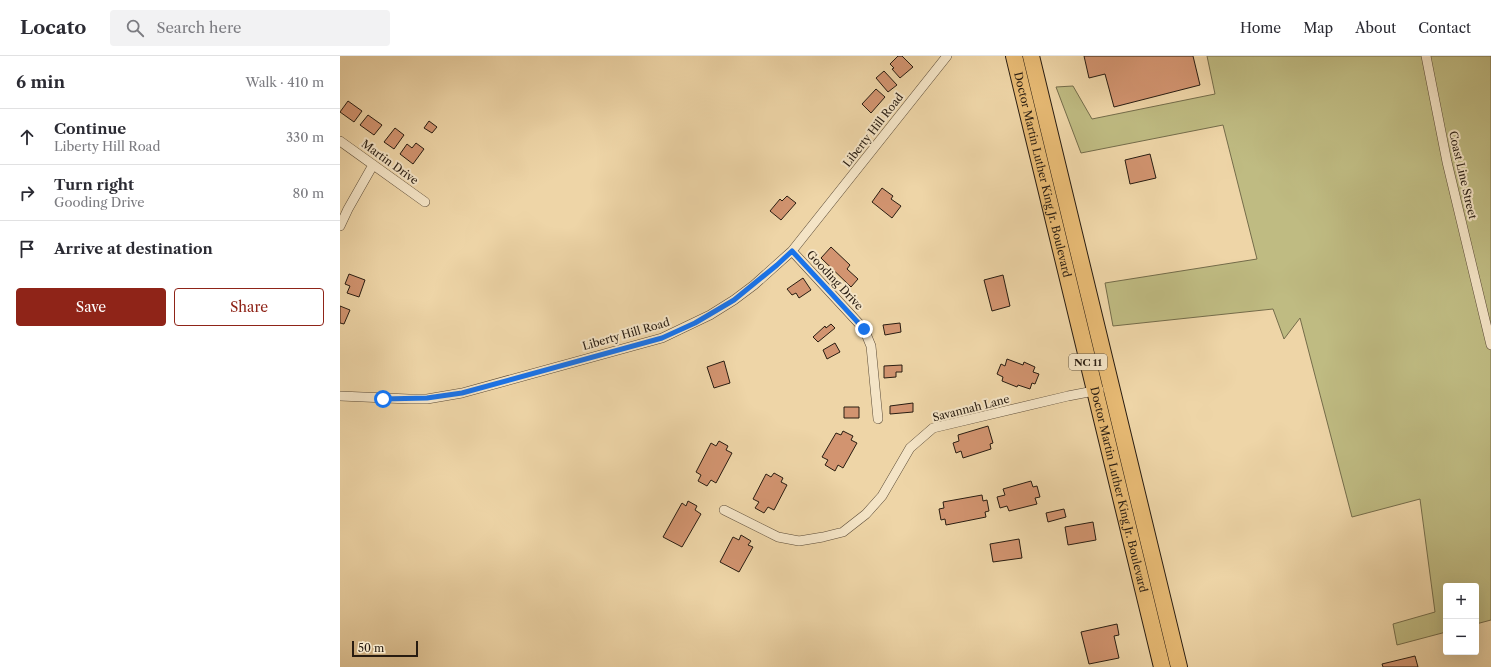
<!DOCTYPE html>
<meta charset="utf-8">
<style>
body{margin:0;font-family:"Libre Caslon Text",serif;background:#f2f2f3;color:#2b2b33}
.controls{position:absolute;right:12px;bottom:12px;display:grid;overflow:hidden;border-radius:4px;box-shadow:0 4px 16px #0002}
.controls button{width:36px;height:36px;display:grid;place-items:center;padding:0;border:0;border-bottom:1px solid #e1e1e2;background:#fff;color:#2b2b33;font:20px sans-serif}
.scale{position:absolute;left:12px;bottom:10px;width:66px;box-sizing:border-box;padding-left:4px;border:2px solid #281c11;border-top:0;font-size:11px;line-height:14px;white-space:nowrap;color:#281c11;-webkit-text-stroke:3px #f4e4c6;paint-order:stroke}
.stop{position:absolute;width:12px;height:12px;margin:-9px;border:3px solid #1a73e8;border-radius:50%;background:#fff}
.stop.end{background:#1a73e8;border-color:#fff;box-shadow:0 1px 4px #0008}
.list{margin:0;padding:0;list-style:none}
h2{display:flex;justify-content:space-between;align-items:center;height:52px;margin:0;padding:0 16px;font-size:17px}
h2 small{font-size:13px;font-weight:400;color:#7c7c81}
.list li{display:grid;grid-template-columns:26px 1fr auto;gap:12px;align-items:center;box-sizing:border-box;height:56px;padding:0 16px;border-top:1px solid #e1e1e2}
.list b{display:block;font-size:15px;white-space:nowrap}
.list p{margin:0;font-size:13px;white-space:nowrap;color:#7c7c81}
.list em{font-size:13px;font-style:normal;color:#7c7c81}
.actions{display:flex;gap:8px;padding:12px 16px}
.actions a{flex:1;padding:9px 0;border:1px solid #8f2418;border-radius:4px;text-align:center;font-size:14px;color:#8f2418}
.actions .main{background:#8f2418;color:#fff}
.icon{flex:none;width:22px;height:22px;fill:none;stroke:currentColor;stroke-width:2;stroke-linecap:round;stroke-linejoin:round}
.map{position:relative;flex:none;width:1151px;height:611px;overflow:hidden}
header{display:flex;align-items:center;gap:24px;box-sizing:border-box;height:56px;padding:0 20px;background:#fff;border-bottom:1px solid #e1e1e2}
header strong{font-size:19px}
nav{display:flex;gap:22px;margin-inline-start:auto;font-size:14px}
.search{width:280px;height:36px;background:#f2f2f3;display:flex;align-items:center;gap:10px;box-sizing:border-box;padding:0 14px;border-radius:4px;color:#7c7c81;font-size:15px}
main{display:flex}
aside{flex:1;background:#fff}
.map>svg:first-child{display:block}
.green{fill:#bfbb82;stroke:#746c4a}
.building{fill:#d29470;stroke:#281c11}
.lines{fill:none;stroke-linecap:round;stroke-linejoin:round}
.street-casing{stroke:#5a4a36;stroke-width:10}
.highway-casing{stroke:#281c11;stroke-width:18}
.street{stroke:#f4e4c6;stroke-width:9}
.highway{stroke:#e7ba74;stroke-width:16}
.route{stroke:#1a73e8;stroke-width:5}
.labels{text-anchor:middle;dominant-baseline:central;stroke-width:4;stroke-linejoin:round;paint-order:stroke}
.shield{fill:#f4e4c6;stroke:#655847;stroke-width:1}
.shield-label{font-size:10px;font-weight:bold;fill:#281c11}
.street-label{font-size:11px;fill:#281c11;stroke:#f4e4c6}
</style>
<header>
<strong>Locato</strong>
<div class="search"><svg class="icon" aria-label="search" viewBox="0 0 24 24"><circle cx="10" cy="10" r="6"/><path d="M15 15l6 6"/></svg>Search here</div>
<nav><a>Home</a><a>Map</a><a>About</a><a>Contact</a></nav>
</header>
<main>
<aside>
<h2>6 min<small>Walk · 410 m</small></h2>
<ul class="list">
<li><svg class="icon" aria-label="ahead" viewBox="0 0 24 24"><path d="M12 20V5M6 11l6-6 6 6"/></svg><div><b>Continue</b><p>Liberty Hill Road</p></div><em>330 m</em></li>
<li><svg class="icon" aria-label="right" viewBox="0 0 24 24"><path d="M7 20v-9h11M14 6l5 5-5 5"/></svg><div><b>Turn right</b><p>Gooding Drive</p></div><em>80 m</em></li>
<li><svg class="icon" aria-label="arrive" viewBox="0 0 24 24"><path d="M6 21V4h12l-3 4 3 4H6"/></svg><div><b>Arrive at destination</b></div></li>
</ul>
<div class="actions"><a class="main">Save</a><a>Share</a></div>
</aside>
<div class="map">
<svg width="1151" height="611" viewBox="0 0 1151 611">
<rect width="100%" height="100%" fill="#eed5a7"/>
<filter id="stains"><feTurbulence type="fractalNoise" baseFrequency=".005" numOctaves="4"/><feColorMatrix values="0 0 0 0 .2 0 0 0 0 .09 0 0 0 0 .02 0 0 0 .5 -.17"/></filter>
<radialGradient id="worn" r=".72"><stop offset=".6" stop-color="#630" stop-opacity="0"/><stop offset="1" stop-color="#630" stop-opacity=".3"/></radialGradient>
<path class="green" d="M867 0H1151V564L1136 568V530H1106V576L1057 589 1053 568 1095 556 1080 443 1012 461 960 262 944 283 933 253 773 270 765 227 917 203 883 69 741 97 716 31 733 30 752 63 875 38Z"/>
<path class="building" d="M558 0H562L573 11 560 22 552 13 554 12 550 8Z
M744 0H853L860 29 774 51 765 18 749 22Z
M544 15 557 29 548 36 536 22Z
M536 33 545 41 531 57 522 48Z
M8 45 22 55 14 66 0 56Z
M28 59 42 69 34 79 20 69Z
M89 65 97 71 92 77 84 72Z
M55 72 64 79 54 93 44 86Z
M76 87 84 93 73 108 60 98 67 88 72 92Z
M810 98 816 122 790 128 785 104Z
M542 132 553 140 551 143 561 150 552 162 532 146Z
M447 140 456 147 441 164 430 155 440 143 442 145Z
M491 191 510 209 507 213 518 223 511 231 481 202Z
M9 218 25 224 19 241 7 237 10 230 5 228Z
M663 219 670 250 652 255 644 224Z
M463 222 471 234 459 242 456 237 452 239 447 233Z
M0 250 10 254 4 268 0 267Z
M560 267 561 276 545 279 543 269Z
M491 268 495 272 478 286 473 281 485 270 486 272Z
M495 287 500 296 487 303 483 294Z
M667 303 683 309 684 306 695 311 693 316 699 318 695 328 692 327 690 333 678 329 677 331 662 325 663 321 657 318 661 308 665 310Z
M384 305 390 327 374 332 367 311Z
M562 309V316H556V321L544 322V310Z
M573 347V356L550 358V350Z
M504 351H519V362H504Z
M648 370 653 387 650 388 651 393 623 402 621 395 616 397 613 387 619 385 618 379Z
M503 375 513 380 511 384 517 387 503 412 498 409 495 415 485 409 488 404 482 401 496 377 501 379Z
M379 385 388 390 386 394 392 397 376 427 371 424 367 430 358 425 361 419 356 416 371 387 376 390Z
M434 417 443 422 441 426 447 429 434 454 428 451 424 457 415 452 419 446 413 443 426 418 431 421Z
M691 425 693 431 697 430 700 441 695 442 697 448 669 455 667 450 660 452 657 441 665 439 663 433Z
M642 439 643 445 647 444 649 455 645 456 646 461 606 469 605 463 601 464 599 453 604 452 603 446Z
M348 445 357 450 355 454 361 458 342 491 323 481 342 447 346 450Z
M724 453 726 461 708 466 706 457Z
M753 466 756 484 728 489 725 471Z
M401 479 411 485 408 489 413 491 399 516 380 506 393 481 399 484Z
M679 483 682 502 653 506 650 488Z
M777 568 779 579 774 580 779 602 749 608 741 576Z
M1075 600 1078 611H1043L1042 608Z"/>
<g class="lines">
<g class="street-casing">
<path id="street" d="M1086 0 1107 106 1151 289
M0 85 85 146
M0 170 8 153 33 109
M452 195 524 273 531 290 538 363
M0 340 69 343H87L122 337 322 282 370 259 394 244 414 229 452 195 607 0
M384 454 438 481 459 485 483 481 503 476 526 458 542 440 570 392 593 372 728 340 759 334"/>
</g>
<g class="highway-casing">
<g id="highway">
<path id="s1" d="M674 0 822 611"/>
<path d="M691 0 839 611"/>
</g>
</g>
<use href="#street" class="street"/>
<use href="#highway" class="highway"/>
</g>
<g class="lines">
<path class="route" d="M43 343 87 342 122 337 322 282 355 267 394 244 437 209 452 195 524 273"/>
</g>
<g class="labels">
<rect class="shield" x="729" y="298" width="38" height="16" rx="3"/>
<g class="shield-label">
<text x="748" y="306">NC 11</text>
</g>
<g class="street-label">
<text transform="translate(533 74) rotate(-52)">Liberty Hill Road</text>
<text transform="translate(50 106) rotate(36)">Martin Drive</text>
<text stroke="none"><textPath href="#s1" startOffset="122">Doctor Martin Luther King Jr. Boulevard</textPath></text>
<text transform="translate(1123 119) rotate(77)">Coast Line Street</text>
<text transform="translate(495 224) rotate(47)">Gooding Drive</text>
<text transform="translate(286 278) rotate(-16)">Liberty Hill Road</text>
<text transform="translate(631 352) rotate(-14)">Savannah Lane</text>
<text stroke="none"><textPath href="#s1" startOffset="446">Doctor Martin Luther King Jr. Boulevard</textPath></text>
</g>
</g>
<rect width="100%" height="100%" filter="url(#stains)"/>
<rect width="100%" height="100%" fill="url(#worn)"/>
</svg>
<div class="controls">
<button>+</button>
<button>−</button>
</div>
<div class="scale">50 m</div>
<div class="stop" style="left:43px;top:343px"></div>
<div class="stop end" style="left:524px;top:273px"></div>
</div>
</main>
